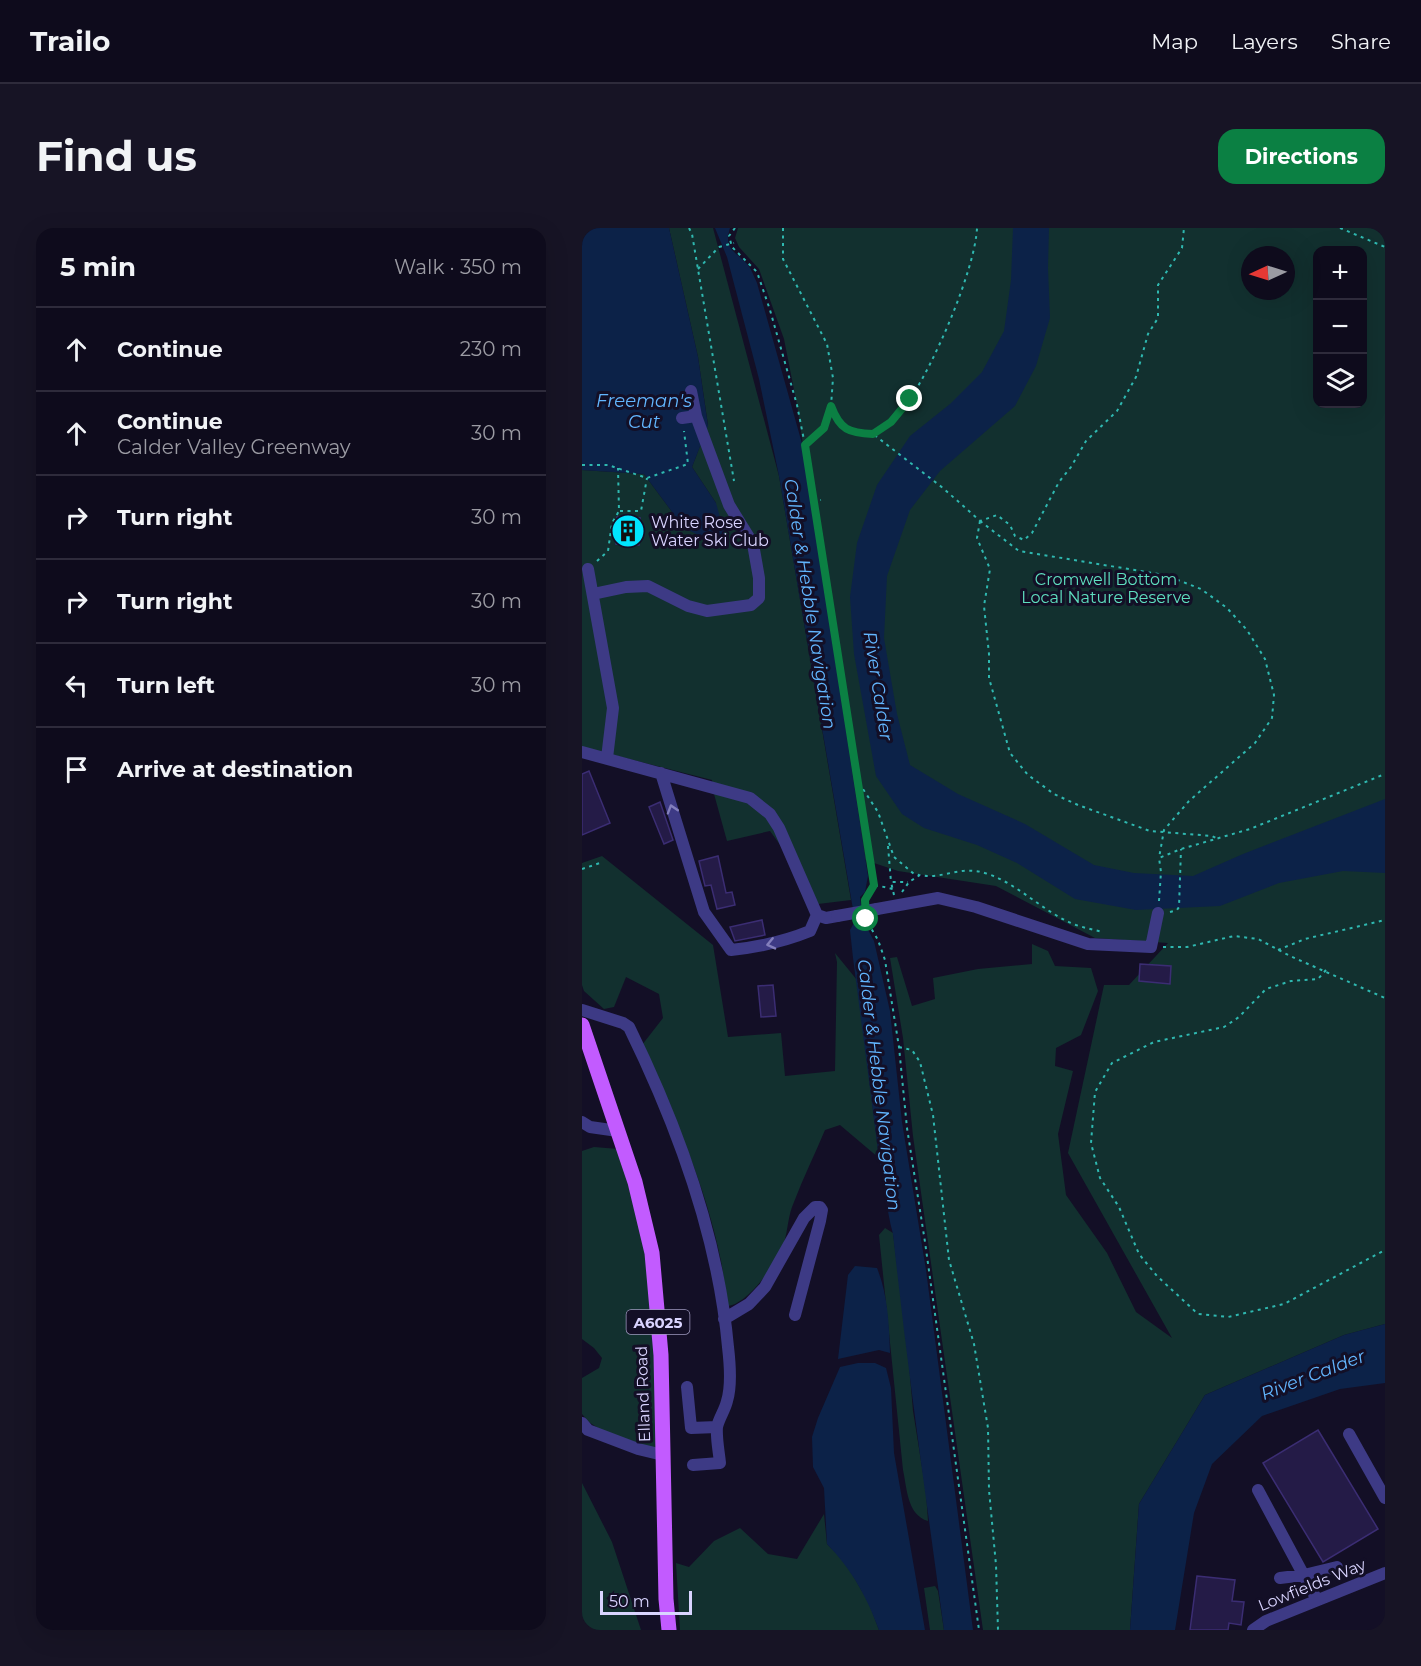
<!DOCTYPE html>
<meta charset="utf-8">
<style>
body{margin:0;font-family:Montserrat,sans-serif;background:#171425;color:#f1f3f6}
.controls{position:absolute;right:18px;top:18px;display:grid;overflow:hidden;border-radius:12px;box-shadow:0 6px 24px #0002}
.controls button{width:54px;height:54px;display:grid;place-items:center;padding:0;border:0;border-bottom:2px solid #2e2b3b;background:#0e0b1c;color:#f1f3f6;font:30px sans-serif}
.compass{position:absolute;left:659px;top:18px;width:54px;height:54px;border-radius:50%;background:#0e0b1c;box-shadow:0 6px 24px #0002;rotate:266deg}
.scale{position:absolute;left:18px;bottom:15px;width:92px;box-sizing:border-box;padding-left:6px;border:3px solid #d9d4ff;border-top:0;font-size:16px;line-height:21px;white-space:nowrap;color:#d9d4ff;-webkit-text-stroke:4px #130f26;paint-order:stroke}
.stop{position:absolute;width:18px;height:18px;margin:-14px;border:4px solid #0b8043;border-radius:50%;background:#fff}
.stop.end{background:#0b8043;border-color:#fff;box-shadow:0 2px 6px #0008}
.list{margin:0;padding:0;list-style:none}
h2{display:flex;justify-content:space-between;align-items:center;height:78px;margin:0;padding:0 24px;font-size:26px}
h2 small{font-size:20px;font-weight:400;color:#9b9ba3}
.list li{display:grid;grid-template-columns:39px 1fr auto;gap:18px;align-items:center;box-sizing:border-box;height:84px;padding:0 24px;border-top:2px solid #2e2b3b}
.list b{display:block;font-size:22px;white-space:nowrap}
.list p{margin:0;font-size:20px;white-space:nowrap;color:#9b9ba3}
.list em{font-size:20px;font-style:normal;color:#9b9ba3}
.icon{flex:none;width:33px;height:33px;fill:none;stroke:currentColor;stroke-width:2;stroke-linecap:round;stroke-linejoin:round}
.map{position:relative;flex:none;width:803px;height:1402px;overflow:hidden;border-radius:18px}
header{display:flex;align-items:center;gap:36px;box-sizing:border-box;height:84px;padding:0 30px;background:#0e0b1c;border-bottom:2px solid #2e2b3b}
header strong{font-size:28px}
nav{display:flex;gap:33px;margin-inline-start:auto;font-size:21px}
.intro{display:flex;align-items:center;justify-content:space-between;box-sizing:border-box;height:144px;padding:0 36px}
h1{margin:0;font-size:42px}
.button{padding:15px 27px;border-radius:18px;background:#0b8043;color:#fff;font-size:21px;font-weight:700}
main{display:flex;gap:36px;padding:0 36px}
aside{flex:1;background:#0e0b1c;border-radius:18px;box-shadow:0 6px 24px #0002}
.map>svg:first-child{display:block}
.green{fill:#12302f;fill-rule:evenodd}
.water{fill:#0c2248}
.building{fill:#241b47;stroke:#3b2d73;stroke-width:1.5}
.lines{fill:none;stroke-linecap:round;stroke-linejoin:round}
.path{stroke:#2fb8b0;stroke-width:2;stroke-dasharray:3 4.5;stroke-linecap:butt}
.minor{stroke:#3d3a85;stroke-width:12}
.major{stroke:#c25bff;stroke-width:15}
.path-bridge{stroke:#2fb8b0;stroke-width:2;stroke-dasharray:3 4.5;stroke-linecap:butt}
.minor-bridge{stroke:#3d3a85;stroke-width:12}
.oneway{stroke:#837fbc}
.route{stroke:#0b8043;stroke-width:8}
.labels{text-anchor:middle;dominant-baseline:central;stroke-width:6;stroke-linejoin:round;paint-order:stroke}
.shield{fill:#130f26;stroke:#9e99be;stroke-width:1.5}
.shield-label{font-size:15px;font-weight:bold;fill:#d9d4ff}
.poi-label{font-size:16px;fill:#d9d4ff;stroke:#130f26;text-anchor:start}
.park-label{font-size:16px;fill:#5fe0c0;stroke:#130f26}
.street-label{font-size:16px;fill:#d9d4ff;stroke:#130f26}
.water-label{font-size:18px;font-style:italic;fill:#62b6ff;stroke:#130f26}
</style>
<header>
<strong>Trailo</strong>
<nav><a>Map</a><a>Layers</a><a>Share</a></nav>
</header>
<div class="intro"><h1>Find us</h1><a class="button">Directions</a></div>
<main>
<aside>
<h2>5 min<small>Walk · 350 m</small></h2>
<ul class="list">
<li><svg class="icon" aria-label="ahead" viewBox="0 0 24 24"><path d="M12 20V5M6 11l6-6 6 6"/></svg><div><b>Continue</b></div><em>230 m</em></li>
<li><svg class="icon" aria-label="ahead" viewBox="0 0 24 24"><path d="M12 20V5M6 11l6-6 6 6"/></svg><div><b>Continue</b><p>Calder Valley Greenway</p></div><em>30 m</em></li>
<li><svg class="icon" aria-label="right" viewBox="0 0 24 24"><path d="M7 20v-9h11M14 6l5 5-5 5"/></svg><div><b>Turn right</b></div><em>30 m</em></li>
<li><svg class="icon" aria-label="right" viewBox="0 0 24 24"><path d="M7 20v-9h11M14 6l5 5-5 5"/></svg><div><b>Turn right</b></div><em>30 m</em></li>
<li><svg class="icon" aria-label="left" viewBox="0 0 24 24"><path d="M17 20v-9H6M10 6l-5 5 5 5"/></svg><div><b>Turn left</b></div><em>30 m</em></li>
<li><svg class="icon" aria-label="arrive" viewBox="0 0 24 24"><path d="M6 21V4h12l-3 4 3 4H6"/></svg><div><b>Arrive at destination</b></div></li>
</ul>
</aside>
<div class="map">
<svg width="803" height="1402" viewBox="0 0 803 1402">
<rect width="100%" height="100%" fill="#130f26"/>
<path class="green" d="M87 0H131L197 248 269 672 236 676 226 655 188 603 145 613 132 566 130 552 0 519V242L62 246 102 300 134 275 110 239 126 197 116 129Z
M156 0H803V1096L762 1107 623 1167 557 1276 548 1402H401L331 908 321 810 308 730 315 729 330 778 353 771 351 750 396 741 450 736V716L466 723 473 738 509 740 516 763 499 807 474 820 473 838 491 843 476 906 484 967 525 1025 554 1084 590 1110 486 925 522 757H547L586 715 513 710 414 658 316 643 283 632 215 177 202 111 177 41 157 19 153 10ZM736 22H780V176H736ZM668 27H704V63H668Z
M20 628 131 717 146 809 199 805 203 848 253 843 255 734 253 725 275 752 297 930 258 897 243 902C233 926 221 950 212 974 206 987 206 1002 202 1015 196 1033 166 1077 145 1078 143 1063 142 1048 139 1033 124 958 92 886 60 817L81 790 77 766 44 749 32 779 22 781 2 763 0 757V635Z
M12 919 36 921 66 1026 75 1128 77 1219 50 1223 7 1194 0 1186V1150L17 1140 20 1130 12 1120 0 1111V923Z
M303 1000 311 1005 326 1125 331 1183 344 1264 346 1293C325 1287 325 1260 321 1242L297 1007Z
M0 1255 30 1314 59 1402H0Z
M242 1286 245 1316 263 1334 287 1375 297 1402H98L94 1335 107 1339 132 1313 158 1300 186 1326 215 1331Z
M353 1358 356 1363 362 1402H348L342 1360Z"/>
<path class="water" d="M0 0H87L116 129 126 198 110 239 134 275 144 311 131 314 102 300 62 246 0 242Z
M133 0H148C141 22 154 23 166 37 170 42 172 49 175 55L221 219 286 648 283 664 278 669 281 692 292 713 308 783 320 894 344 1042 391 1402H362C344 1270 325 1138 311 1006 304 981 303 955 297 930L271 730 268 702 273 693 197 248 177 151 145 29Z
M431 0H467L466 40 468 90 454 138 433 178 358 243 328 282 305 348 302 410 315 486 328 537 376 566 443 596 512 637 552 645 611 648 661 626 803 571V645L761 643 697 655 638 678 554 682 493 671 435 635 395 617 342 600 320 586 294 548 272 426 268 369 275 315 295 257 328 208 368 176 400 144 422 103 429 52Z
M273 1038 295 1040C306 1067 307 1096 308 1125L297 1122 256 1131 266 1047Z
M803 1096V1155L758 1161 680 1188 630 1236 612 1285 593 1402H548L557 1276 623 1167 762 1107Z
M276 1135H293L304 1140 309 1160 312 1225 343 1402H297C285 1369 270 1342 245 1316L242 1260 231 1239 230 1209 236 1190 258 1139Z"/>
<path class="building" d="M35 289 58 290 57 317 34 316Z
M7 543 28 595 0 607V546Z
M78 574 91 612 82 616 67 579Z
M136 628 144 665 150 664 153 677 135 681 129 657 123 658 117 633Z
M180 692 183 707 153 713 148 699Z
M558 736 589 738 588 756 557 753Z
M191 757 194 788 179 789 176 758Z
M736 1202 796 1301 741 1334 681 1235Z
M615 1348 653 1352 650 1373 662 1374 659 1397 647 1395 646 1402H608Z"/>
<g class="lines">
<path class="path" d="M107 0 110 6 152 253
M153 0 147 8 150 19 175 44 188 82 215 177 223 217 292 657 283 671
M201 0V31L245 116 251 150 249 178 254 190 265 203 291 206 361 260 398 293 415 287 428 297 433 308 442 312 450 305 477 254 489 239 504 213 535 183 554 149 566 106 576 90V57L600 20 602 0
M758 0 803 19
M116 41 137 19
M291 206C305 196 318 186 328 171 352 136 393 42 395 0
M224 217 242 200 249 178
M0 237H26L65 250 106 236 102 203
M231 273 239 272
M38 283H59L65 250
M398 293 437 323 583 347 619 361 645 380 665 402 683 431 692 467 690 490 673 515 607 573 582 602 577 630
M398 293 395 310 408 341 402 378 407 426V450L428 525 446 547 472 566 496 577 568 603 630 608 636 611
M15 333 26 323 30 295 37 283 36 240
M277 555 296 584 312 629 332 646 337 647
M306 618 309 654
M0 641 21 634
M293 657 311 661
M320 664 327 654 338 647C361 652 379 636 406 646 438 657 462 685 494 697 503 700 512 702 521 704
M312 667 309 654H326
M577 673 579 644 577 630 599 621 668 601 803 546
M588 684 595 682 597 679 599 621
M286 695 296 712 303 732 317 819 325 900 343 1014 397 1402
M581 719H605L652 708 676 711 708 728 803 770
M696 722 723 711 803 692
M744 742 736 751 709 753 684 761 657 789 642 799 572 814 530 835 513 864 509 915 518 950 537 979 557 1026 575 1048 616 1086 646 1089 702 1076 803 1022
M317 819 330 822 338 834 351 887 367 1032 392 1116 406 1200 407 1262 414 1337 416 1402"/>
<path class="minor" d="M109 163 114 188
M6 341 31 480 25 530
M11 366 44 359 66 358 106 378 125 383 169 377 177 370V350L171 316 147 277 114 188 100 190
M0 524 168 570 188 586 197 600 235 687 244 690 255 688
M79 545 122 684 149 722C177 719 201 714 228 703L235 687
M295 681 356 670 394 679 506 716 569 719 576 685
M0 782 41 795 47 799C96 899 136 1007 146 1119 148 1136 150 1157 145 1173 143 1182 137 1190 135 1199 134 1210 137 1224 138 1235L111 1237
M0 894 8 899 36 903
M142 1091 167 1076 183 1059 222 990 233 979H238L240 982 238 993 213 1087
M105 1159 109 1200 135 1199
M0 1195 6 1202 56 1221 81 1227
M767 1206 803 1270
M676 1262 735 1372
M698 1350 722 1347 755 1339
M671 1402 684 1393 803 1345"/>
<path class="major" d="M0 797 53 954 70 1025 79 1127 84 1371 87 1402"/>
<path class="path-bridge" d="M137 19 152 15"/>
<path class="minor-bridge" d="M255 688 295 681"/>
</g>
<defs><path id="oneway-chevron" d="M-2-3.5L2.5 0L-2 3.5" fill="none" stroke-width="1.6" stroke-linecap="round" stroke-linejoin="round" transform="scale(1.5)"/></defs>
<g class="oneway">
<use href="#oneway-chevron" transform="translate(90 581) rotate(-107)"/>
<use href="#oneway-chevron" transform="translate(189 716) rotate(167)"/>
</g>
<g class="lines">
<path class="route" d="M284 691 283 672 292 657 223 217 242 200 249 178C258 202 267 205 291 206L309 194 328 171"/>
</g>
<defs>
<g id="building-disc" transform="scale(1.725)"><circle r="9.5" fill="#00e5ff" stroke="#130f26"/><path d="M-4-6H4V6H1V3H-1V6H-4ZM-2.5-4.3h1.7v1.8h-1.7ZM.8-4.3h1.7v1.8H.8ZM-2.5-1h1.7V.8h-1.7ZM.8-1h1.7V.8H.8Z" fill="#111"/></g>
</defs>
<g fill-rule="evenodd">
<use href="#building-disc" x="46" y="303"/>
</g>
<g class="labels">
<rect class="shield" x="44.5" y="1082" width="63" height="24" rx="4.5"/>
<g class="shield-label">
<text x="76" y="1094">A6025</text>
</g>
<g class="poi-label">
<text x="69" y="294">White Rose<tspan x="69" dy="18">Water Ski Club</tspan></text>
</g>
<g class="park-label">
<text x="524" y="351">Cromwell Bottom<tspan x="524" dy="18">Local Nature Reserve</tspan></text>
</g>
<g class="street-label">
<text transform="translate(61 1166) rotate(-92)">Elland Road</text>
<text transform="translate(730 1357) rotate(-22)">Lowfields Way</text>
</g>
<g class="water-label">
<text x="62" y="173">Freeman's<tspan x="62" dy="21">Cut</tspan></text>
<text transform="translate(228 376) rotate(81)">Calder &amp; Hebble Navigation</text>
<text transform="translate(296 458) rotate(81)">River Calder</text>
<text transform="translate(297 857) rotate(83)">Calder &amp; Hebble Navigation</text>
<text transform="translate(731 1147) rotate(-21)">River Calder</text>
</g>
</g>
</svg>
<div class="controls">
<button>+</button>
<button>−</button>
<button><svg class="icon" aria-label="layers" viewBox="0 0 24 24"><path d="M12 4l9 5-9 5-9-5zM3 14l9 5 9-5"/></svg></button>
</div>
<svg class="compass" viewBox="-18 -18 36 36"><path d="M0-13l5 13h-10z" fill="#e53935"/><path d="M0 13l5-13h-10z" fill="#9b9ba3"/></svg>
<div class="scale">50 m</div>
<div class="stop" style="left:284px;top:691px"></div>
<div class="stop end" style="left:328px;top:171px"></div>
</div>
</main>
